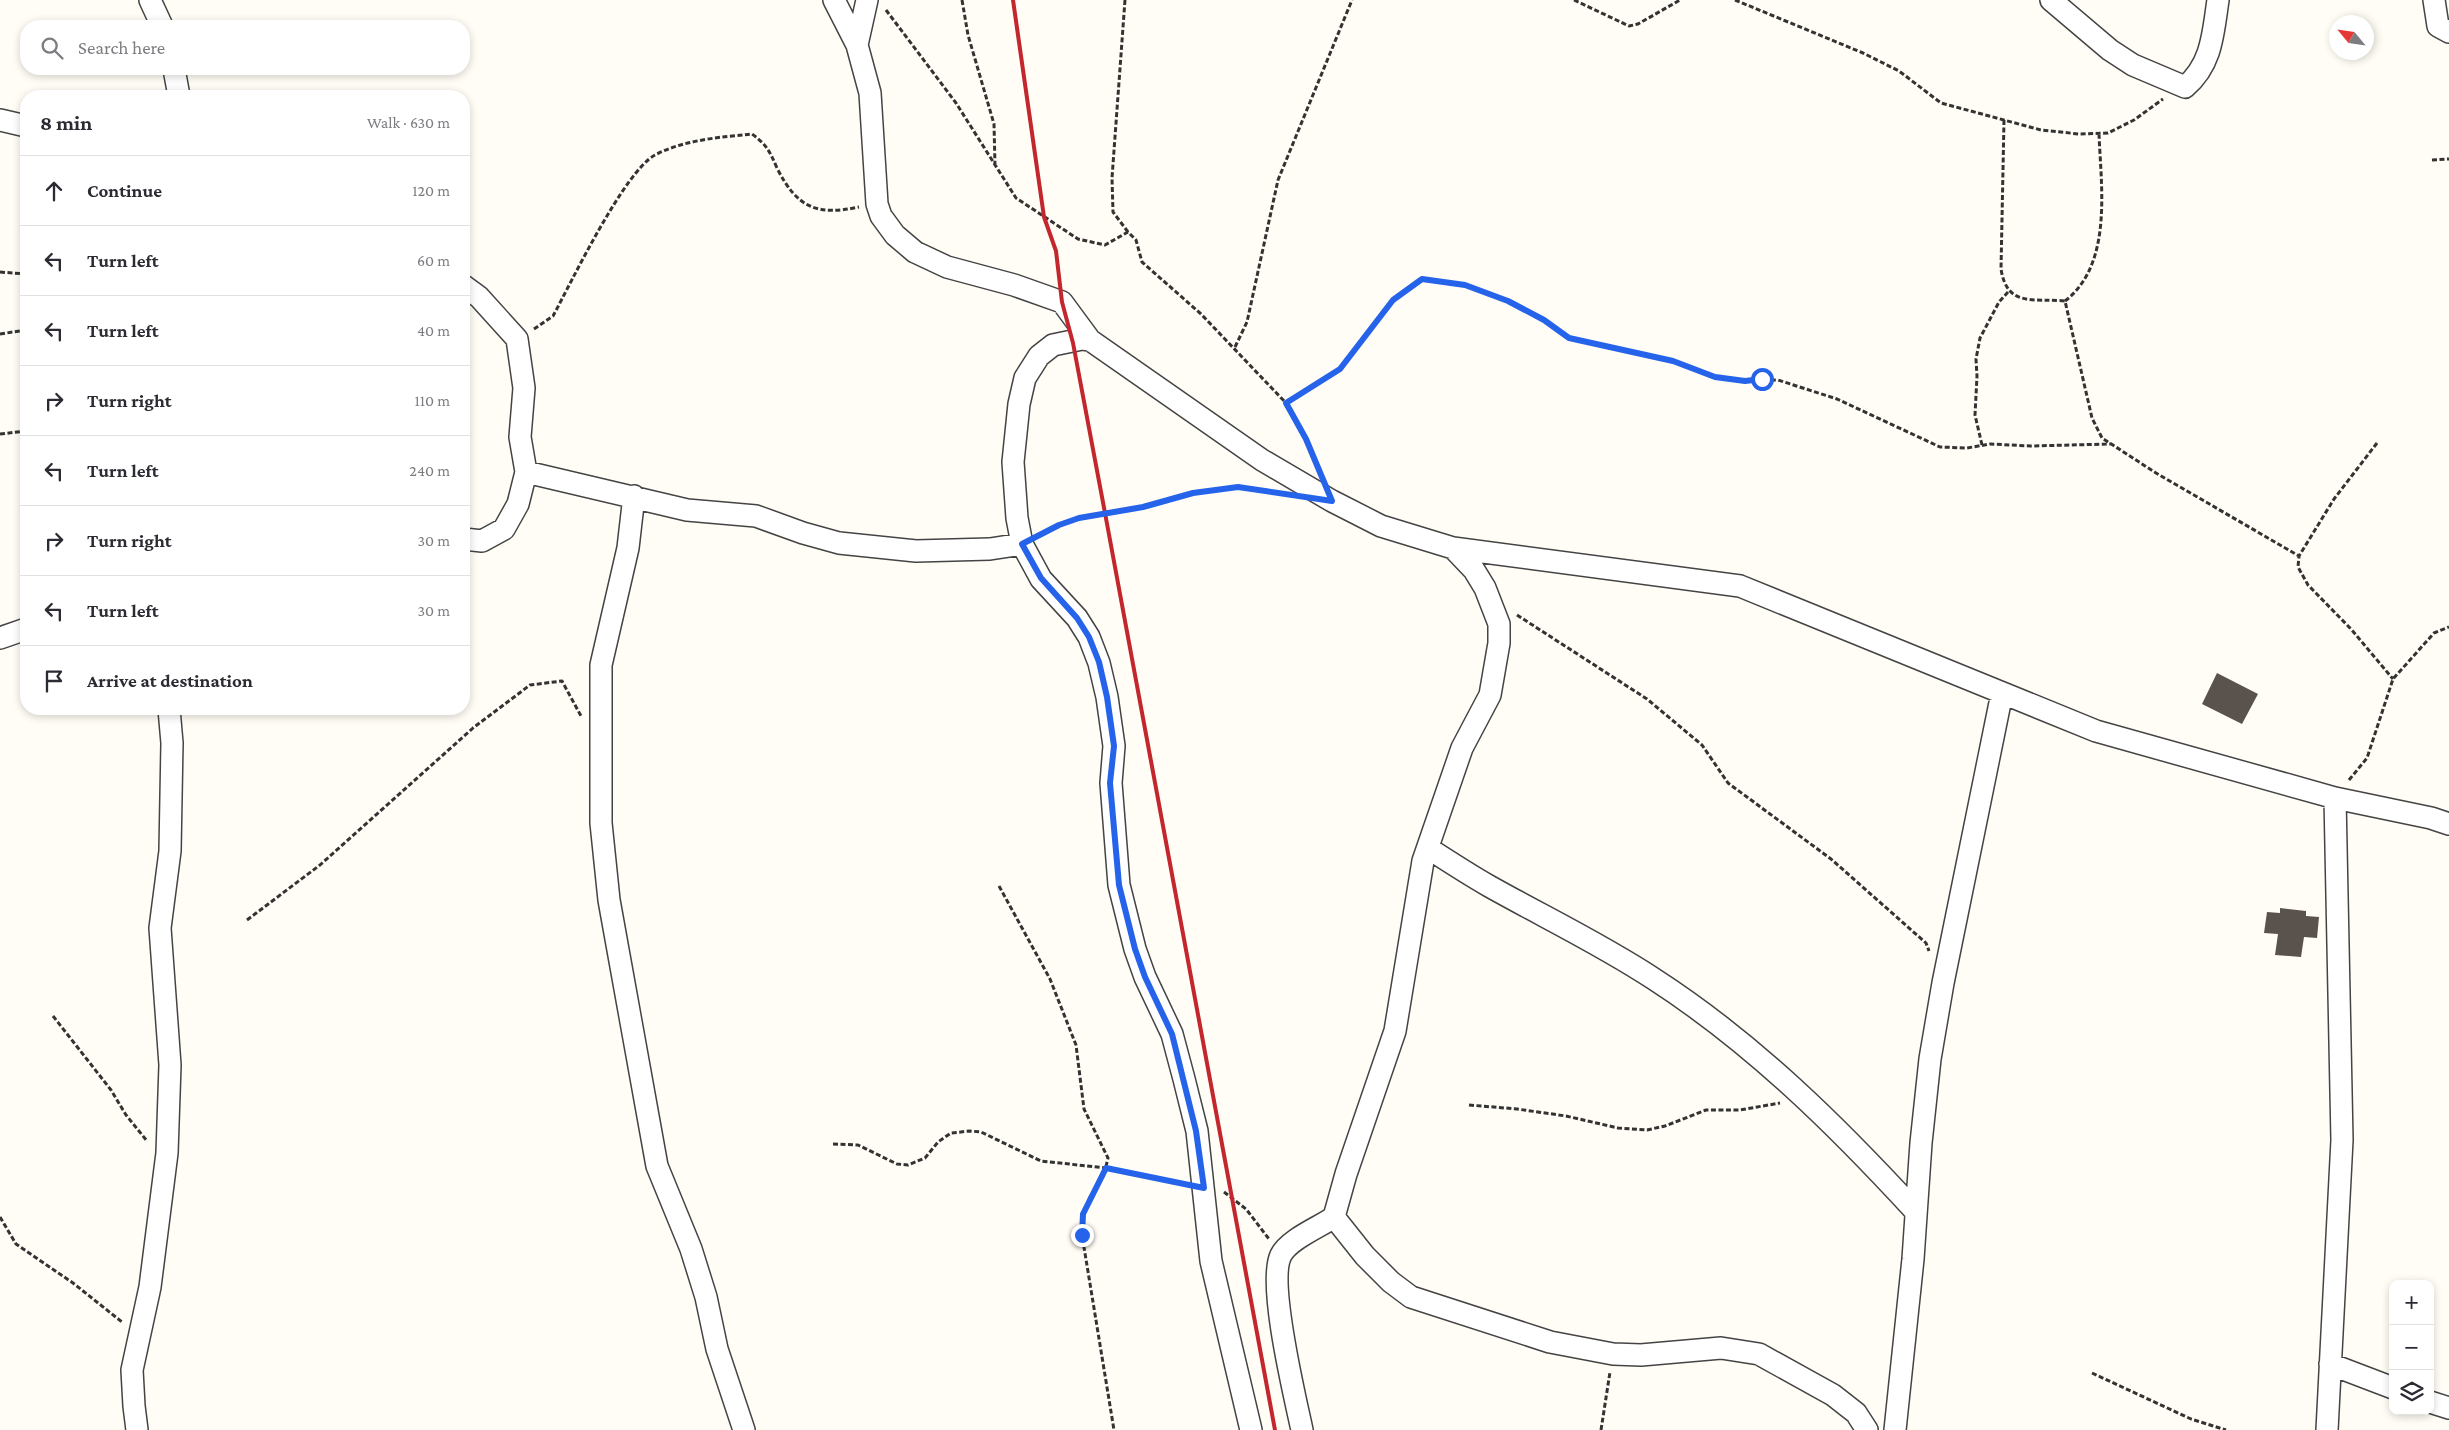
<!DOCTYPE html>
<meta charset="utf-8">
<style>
body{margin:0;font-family:"Crimson Pro",serif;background:#f2f2f3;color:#2b2b33}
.controls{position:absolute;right:15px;bottom:15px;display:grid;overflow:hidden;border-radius:10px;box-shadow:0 2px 8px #0003}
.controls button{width:45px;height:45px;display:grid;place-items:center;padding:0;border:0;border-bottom:1px solid #e1e1e2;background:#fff;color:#2b2b33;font:25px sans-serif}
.compass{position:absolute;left:2329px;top:15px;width:45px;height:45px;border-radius:50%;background:#fff;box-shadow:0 2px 8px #0003;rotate:299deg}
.stop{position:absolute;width:15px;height:15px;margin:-11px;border:4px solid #2563eb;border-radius:50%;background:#fff}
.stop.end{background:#2563eb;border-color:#fff;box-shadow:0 1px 5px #0008}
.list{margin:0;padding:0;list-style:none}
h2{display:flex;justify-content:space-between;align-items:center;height:65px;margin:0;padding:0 20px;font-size:21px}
h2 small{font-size:16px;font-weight:400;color:#7c7c81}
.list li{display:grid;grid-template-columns:32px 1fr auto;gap:15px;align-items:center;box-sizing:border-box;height:70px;padding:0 20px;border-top:1px solid #e1e1e2}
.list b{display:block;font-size:19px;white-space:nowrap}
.list em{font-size:16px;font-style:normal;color:#7c7c81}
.icon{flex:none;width:28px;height:28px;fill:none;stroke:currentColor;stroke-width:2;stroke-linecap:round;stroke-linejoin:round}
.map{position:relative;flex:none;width:2449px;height:1430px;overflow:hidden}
.search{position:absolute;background:#fff;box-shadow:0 2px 8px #0003;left:20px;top:20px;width:450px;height:55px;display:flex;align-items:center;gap:12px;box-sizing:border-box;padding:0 18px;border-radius:20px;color:#7c7c81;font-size:19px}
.panel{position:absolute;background:#fff;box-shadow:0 2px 8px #0003;left:20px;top:90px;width:450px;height:625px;border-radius:20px}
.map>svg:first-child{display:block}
.building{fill:#5a524d}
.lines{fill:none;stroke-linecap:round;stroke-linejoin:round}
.minor-casing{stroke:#444;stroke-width:24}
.path{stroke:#333;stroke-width:3;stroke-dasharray:5 2.5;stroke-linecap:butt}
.minor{stroke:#fff;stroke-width:21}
.rail{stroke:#c4262e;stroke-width:4}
.route{stroke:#2563eb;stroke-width:6}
</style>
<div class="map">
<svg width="2449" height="1430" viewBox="0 0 2449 1430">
<rect width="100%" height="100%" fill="#fffdf5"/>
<path class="building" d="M2217 673 2258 694 2242 724 2202 704Z
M2280 908 2306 911V916L2319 917 2317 938 2304 937 2301 957 2275 955 2278 934 2264 933 2267 912 2280 913Z"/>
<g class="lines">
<g class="minor-casing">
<path id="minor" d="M150 0 162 26
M834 0 857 45 870 93 877 204 881 216 895 235 915 252 947 267 1014 285 1062 302 1090 340 1262 460 1332 501 1381 526 1453 548 1740 586 2096 731 2335 798 2431 818 2449 824
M2051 0 2110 50 2133 65 2185 87C2212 64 2213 34 2218 0
M2434 0 2438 26 2449 32
M857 45 867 0
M174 69 179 96
M0 120 26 126
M464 286 479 297 517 339 524 388 520 437 526 472 518 504 504 529 482 541 464 539
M1090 340 1082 339 1053 345 1039 356 1025 378 1019 404 1013 462 1017 518 1022 544 1041 579 1077 618 1089 637 1099 663 1107 697 1114 746 1111 783 1119 885 1135 949 1145 977 1172 1034 1184 1079 1197 1131 1211 1261 1251 1430
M526 472 687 510 756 516 803 533 839 543 916 551 990 549 1022 544
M634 496 628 548 601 665V823L609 900 657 1166 691 1249 706 1297 717 1349 744 1430
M1453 548 1474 570 1485 588 1499 624V643L1490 695 1462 748 1423 861 1395 1031 1346 1174 1334 1217 1365 1256 1391 1282 1411 1297 1550 1342 1613 1354 1641 1355 1721 1348 1759 1354 1833 1395 1856 1413 1867 1430
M0 638 26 629
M1428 848C1448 861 1468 874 1489 886 1544 917 1601 944 1654 979 1753 1043 1837 1126 1916 1212
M2330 1364 2393 1388
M2430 1402 2449 1408
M137 1430 134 1406 132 1370 150 1287 167 1153 170 1065 160 928 170 851 172 743 169 709
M1302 1430C1295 1397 1267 1282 1281 1255 1289 1239 1320 1227 1334 1217
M1895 1430 1913 1259 1921 1143 1930 1059 1943 983 2002 693
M2327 1430 2342 1140 2335 798"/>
</g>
<path class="path" d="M962 0 968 35 994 124 995 165
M1125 0 1112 178 1113 212 1128 232
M1574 0 1629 26 1638 24 1680 0
M1735 0 1863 53 1899 71 1941 103 2041 130 2079 134 2108 133 2134 120 2163 99
M886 10 956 103 1016 198 1078 239 1105 245 1128 232 1136 240 1142 262 1201 314 1286 403 1306 439 1319 470
M2004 120 2001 269C2007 308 2034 298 2065 301L2092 418 2102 438 2156 473 2299 556
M2432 160 2449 159
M0 272 26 274
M2065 301C2113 264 2101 187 2099 134
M534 329 553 316C572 281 624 172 655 155 683 140 721 137 752 134 767 145 770 152 777 168 797 208 817 216 859 207
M0 334 26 330
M1235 347 1247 322 1278 180 1352 0
M1286 403 1340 369 1393 301 1421 279 1465 285 1508 301 1544 320 1569 338 1673 361 1715 377 1745 381 1778 380 1837 399 1940 447 1967 448 1990 444 2031 446 2111 444
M0 434 26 431
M2377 443 2334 499 2299 556 2298 567 2308 585 2351 629 2393 679
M1982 445 1975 415 1977 376 1976 359 1980 338 1999 302 2008 292
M1040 535 1079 517 1143 507 1193 493 1238 487 1272 491
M1517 615 1647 699 1702 745 1728 783 1831 859 1926 943 1929 951
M2349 780 2367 758 2393 679 2434 633 2449 627
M999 886 1050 979 1076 1045 1084 1109 1108 1158 1104 1175 1090 1197 1083 1214 1082 1235 1114 1430
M247 920 320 865 473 728 530 685 562 681 581 716
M53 1016 111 1090 126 1115 147 1141
M1469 1105 1517 1109 1566 1116 1618 1128 1647 1130 1665 1126 1706 1110H1740L1780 1103
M833 1144 858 1145 897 1164 908 1165 925 1158 938 1142 951 1133 970 1131 981 1132 1041 1161 1106 1168 1184 1183
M1224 1192 1246 1209 1269 1239
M0 1217 16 1244 73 1283 122 1322
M2092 1373 2191 1419 2226 1430
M1601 1430 1610 1372"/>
<use href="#minor" class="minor"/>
<path class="rail" d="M1013 0 1044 217 1056 251 1062 302 1073 343 1105 513 1275 1430"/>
</g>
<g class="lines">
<path class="route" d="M1082 1235 1083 1214 1106 1168 1204 1188 1196 1131 1172 1034 1145 977 1135 949 1119 885 1110 783 1114 746 1107 697 1099 662 1089 637 1077 618 1041 578 1022 544 1059 525 1079 518 1143 507 1193 493 1238 487 1332 501 1306 439 1286 403 1340 369 1393 300 1422 279 1465 285 1508 301 1544 320 1569 338 1673 361 1715 377 1745 381 1762 379"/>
</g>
</svg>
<div class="controls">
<button>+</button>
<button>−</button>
<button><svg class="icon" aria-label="layers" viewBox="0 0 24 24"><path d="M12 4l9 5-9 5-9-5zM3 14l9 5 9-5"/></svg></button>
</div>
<svg class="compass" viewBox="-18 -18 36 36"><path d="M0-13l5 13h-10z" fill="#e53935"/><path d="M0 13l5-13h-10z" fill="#7c7c81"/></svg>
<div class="stop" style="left:1762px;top:379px"></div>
<div class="stop end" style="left:1082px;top:1235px"></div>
<div class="search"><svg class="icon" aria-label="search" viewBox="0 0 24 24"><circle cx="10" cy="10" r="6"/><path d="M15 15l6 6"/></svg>Search here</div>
<section class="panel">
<h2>8 min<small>Walk · 630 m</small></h2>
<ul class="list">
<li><svg class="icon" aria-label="ahead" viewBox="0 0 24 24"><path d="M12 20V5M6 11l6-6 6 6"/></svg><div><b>Continue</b></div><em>120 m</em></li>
<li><svg class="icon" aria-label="left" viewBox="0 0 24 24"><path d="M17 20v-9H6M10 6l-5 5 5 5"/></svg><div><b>Turn left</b></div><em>60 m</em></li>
<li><svg class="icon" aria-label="left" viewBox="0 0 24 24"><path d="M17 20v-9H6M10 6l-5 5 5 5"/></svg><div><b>Turn left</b></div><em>40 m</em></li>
<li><svg class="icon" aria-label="right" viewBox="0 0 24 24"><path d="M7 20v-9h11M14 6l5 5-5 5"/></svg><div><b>Turn right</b></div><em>110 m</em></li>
<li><svg class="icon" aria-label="left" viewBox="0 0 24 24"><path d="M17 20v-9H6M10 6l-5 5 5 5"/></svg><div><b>Turn left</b></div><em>240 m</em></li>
<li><svg class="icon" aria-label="right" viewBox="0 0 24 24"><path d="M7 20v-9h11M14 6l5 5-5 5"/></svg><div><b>Turn right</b></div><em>30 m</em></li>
<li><svg class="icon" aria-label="left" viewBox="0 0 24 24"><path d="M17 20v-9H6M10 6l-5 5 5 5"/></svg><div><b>Turn left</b></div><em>30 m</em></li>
<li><svg class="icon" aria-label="arrive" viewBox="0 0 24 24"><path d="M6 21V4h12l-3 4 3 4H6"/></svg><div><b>Arrive at destination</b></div></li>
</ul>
</section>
</div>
